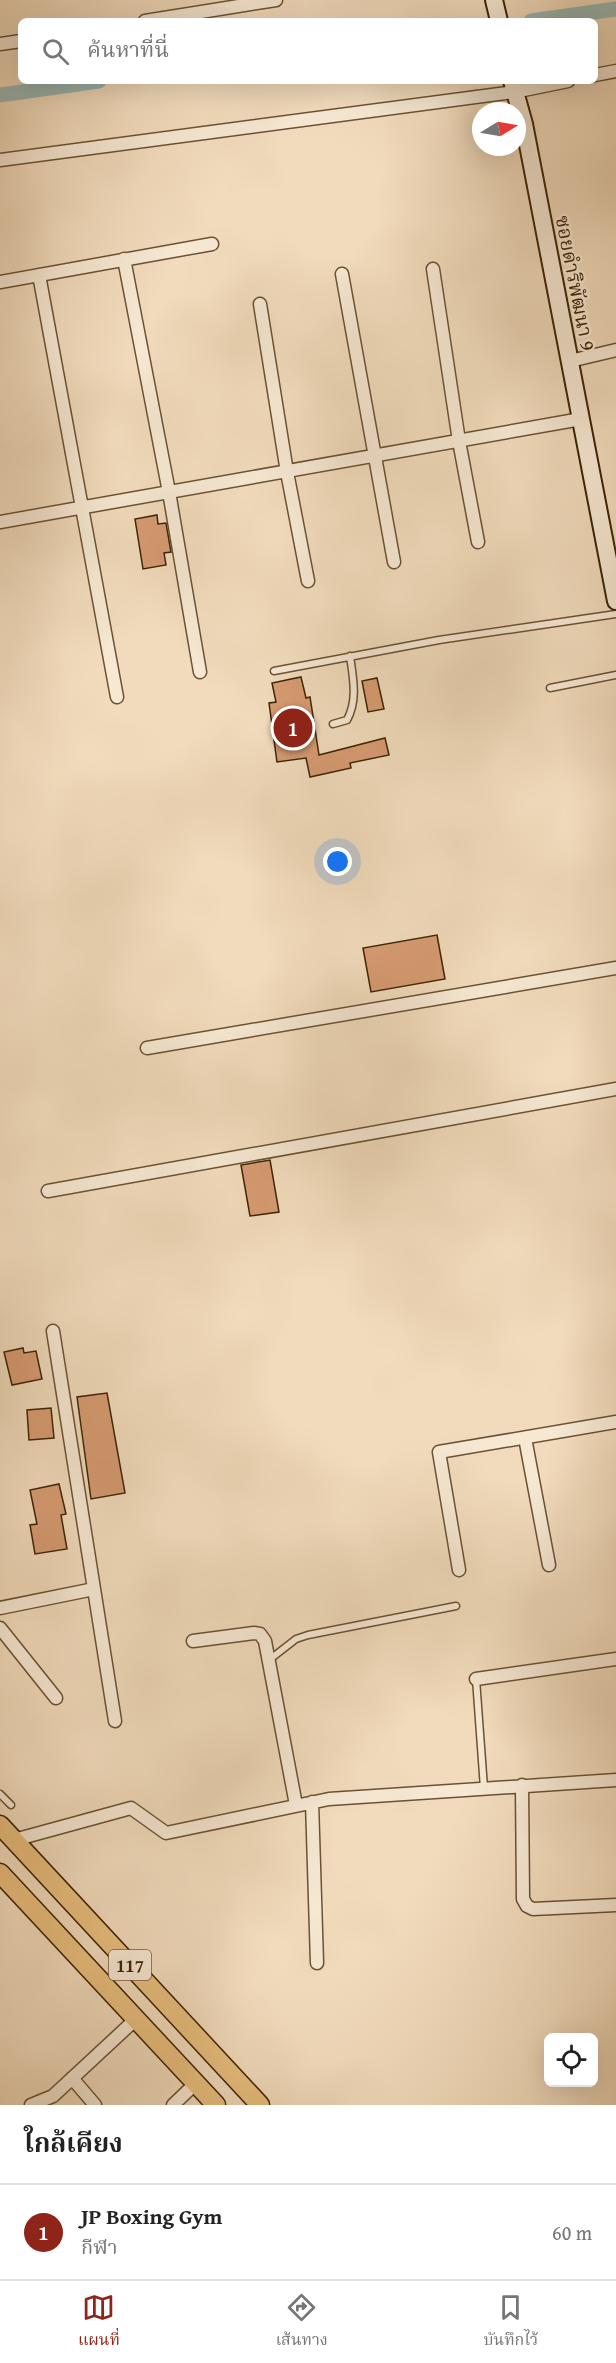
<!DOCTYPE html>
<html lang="th">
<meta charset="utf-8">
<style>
body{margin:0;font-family:"Gentium Book Plus","Noto Serif Thai",serif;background:#f2f2f2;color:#222}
.controls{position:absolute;right:18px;bottom:18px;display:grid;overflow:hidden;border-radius:9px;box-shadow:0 6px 24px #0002}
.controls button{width:54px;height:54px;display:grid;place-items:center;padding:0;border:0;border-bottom:2px solid #e0e0e0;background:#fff;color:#222;font:30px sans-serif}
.compass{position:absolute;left:472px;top:102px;width:54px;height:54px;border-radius:50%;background:#fff;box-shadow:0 6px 24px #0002;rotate:79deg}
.you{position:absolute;left:338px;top:862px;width:21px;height:21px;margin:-15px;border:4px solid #fff;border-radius:50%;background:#1a73e8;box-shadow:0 0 0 9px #1a73e833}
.badge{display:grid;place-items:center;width:39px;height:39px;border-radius:50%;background:#8f2418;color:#fff;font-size:20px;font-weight:700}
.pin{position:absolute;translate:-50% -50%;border:3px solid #fff;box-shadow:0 2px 6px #0006}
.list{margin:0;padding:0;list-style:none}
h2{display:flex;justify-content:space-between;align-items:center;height:78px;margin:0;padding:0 24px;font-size:26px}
h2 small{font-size:20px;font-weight:400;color:#767676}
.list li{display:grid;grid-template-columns:39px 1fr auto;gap:18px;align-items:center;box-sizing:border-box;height:96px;padding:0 24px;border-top:2px solid #e0e0e0}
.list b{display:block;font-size:22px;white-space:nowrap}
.list p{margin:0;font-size:20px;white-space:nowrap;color:#767676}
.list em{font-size:20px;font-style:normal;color:#767676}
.icon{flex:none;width:33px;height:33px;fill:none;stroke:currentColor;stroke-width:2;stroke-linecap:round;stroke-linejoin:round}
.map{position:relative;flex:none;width:616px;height:2105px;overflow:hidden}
.search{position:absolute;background:#fff;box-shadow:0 6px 24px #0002;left:18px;right:18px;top:18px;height:66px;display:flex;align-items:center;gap:15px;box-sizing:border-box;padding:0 21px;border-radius:9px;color:#767676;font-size:22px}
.sheet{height:174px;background:#fff}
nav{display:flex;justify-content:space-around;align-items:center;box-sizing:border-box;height:84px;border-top:2px solid #e0e0e0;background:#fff;font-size:16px;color:#767676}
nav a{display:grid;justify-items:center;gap:3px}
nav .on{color:#8f2418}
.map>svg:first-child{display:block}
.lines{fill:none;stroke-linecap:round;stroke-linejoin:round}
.canal{stroke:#9bbab5;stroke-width:15}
.building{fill:#d79b72;stroke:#3d2404;stroke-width:1.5}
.lane-casing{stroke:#6a5232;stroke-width:9}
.street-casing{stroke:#6a5232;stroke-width:15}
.secondary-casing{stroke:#3d2404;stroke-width:20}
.primary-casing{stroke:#3d2404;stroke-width:21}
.lane{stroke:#f6e8d3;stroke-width:6}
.street{stroke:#f6e8d3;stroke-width:12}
.secondary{stroke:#f6e8d3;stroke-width:16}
.primary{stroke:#e8be7e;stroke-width:18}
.labels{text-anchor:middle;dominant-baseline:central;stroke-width:5;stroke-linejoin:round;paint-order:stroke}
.shield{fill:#f6e8d3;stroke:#745f42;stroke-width:1.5}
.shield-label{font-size:18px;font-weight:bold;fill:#3d2404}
.street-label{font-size:20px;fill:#3d2404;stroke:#f6e8d3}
</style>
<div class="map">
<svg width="616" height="2105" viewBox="0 0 616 2105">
<rect width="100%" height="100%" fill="#f1dbbc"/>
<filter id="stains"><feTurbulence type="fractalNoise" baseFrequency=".00333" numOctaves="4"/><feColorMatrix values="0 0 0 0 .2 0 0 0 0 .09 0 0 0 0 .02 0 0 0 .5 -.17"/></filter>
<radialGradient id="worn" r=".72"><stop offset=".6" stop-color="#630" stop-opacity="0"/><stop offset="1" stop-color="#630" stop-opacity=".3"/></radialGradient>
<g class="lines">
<path class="canal" d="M531 21 616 9
M0 95 99 81"/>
</g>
<path class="building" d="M157 515 158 524 166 523 171 552 164 553 166 565 143 569 135 519Z
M301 677 306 698 310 697 319 755 385 738 389 755 350 763 351 768 310 777 306 758 277 762 269 703 276 702 272 683Z
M377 678 384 709 368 712 362 681Z
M437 935 445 979 371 992 363 948Z
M270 1160 279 1212 250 1216 241 1165Z
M23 1348 24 1353 36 1351 42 1379 12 1385 4 1352Z
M107 1393 125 1493 91 1499 77 1397Z
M51 1408 54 1438 29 1440 27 1410Z
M59 1484 66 1514 61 1515 67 1549 35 1554 30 1525 37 1524 30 1490Z"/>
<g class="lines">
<g class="lane-casing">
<path id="lane" d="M274 671 439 640 616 614
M550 688 616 675
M333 724 347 720C358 700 353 678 350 656
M269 1660 296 1639 308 1635 456 1606
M476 1679 484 1788
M0 1794 11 1805"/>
</g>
<g class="street-casing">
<path id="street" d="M145 21 276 0
M0 44 21 41
M595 75 616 71
M0 160 514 92 568 81
M124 259 169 492 200 672
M433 269 459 441 478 542
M342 274 394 562
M39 275 117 697
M0 282 212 244
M260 304 287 472 308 581
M570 361 616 350
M0 522 581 419
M147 1048 616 968
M48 1191 616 1089
M53 1331 115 1721
M525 1438 549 1565
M459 1570 439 1452 616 1422
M0 1608 94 1589
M0 1628 56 1698
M193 1641 254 1633 260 1634 265 1641 296 1805
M476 1679 616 1659
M522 1785 523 1899 527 1906 533 1909 616 1905
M312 1802 317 1963
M14 1840 131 1808 166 1833 329 1799 616 1780
M72 2078 95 2105
M31 2105 53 2096 136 2019
M173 2105 196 2083"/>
</g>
<g class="secondary-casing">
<path id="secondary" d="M494 0 499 21
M512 81 524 124 616 601"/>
</g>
<g class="primary-casing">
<path id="primary" d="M0 1825 260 2105
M0 1873 216 2105"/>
</g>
<use href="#lane" class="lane"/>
<use href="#street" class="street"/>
<use href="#secondary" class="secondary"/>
<use href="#primary" class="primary"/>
</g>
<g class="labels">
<rect class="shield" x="109" y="1950" width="42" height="30" rx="4.5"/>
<g class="shield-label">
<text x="130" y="1965">117</text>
</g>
<g class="street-label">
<text transform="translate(576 283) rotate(79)">ซอยดำริพัฒนา 9</text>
</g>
</g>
<rect width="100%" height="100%" filter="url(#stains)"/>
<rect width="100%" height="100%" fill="url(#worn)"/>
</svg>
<div class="controls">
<button><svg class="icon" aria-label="locate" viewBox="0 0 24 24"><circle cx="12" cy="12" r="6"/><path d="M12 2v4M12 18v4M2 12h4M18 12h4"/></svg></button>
</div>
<svg class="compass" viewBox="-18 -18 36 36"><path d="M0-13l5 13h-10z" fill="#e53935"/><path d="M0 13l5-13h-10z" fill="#767676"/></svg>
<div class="you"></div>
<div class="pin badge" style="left:293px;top:728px">1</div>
<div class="search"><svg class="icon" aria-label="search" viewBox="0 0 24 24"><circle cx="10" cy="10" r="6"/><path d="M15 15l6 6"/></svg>ค้นหาที่นี่</div>
</div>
<section class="sheet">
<h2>ใกล้เคียง<small></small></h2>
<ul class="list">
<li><span class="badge">1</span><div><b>JP Boxing Gym</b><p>กีฬา</p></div><em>60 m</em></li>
</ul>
</section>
<nav>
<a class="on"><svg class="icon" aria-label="map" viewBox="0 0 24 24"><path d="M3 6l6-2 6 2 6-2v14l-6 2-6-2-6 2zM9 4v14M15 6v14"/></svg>แผนที่</a>
<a><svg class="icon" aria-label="directions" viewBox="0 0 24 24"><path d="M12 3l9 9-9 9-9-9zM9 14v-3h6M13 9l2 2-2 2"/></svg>เส้นทาง</a>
<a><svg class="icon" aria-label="saved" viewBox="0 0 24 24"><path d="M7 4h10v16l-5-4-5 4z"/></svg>บันทึกไว้</a>
</nav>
